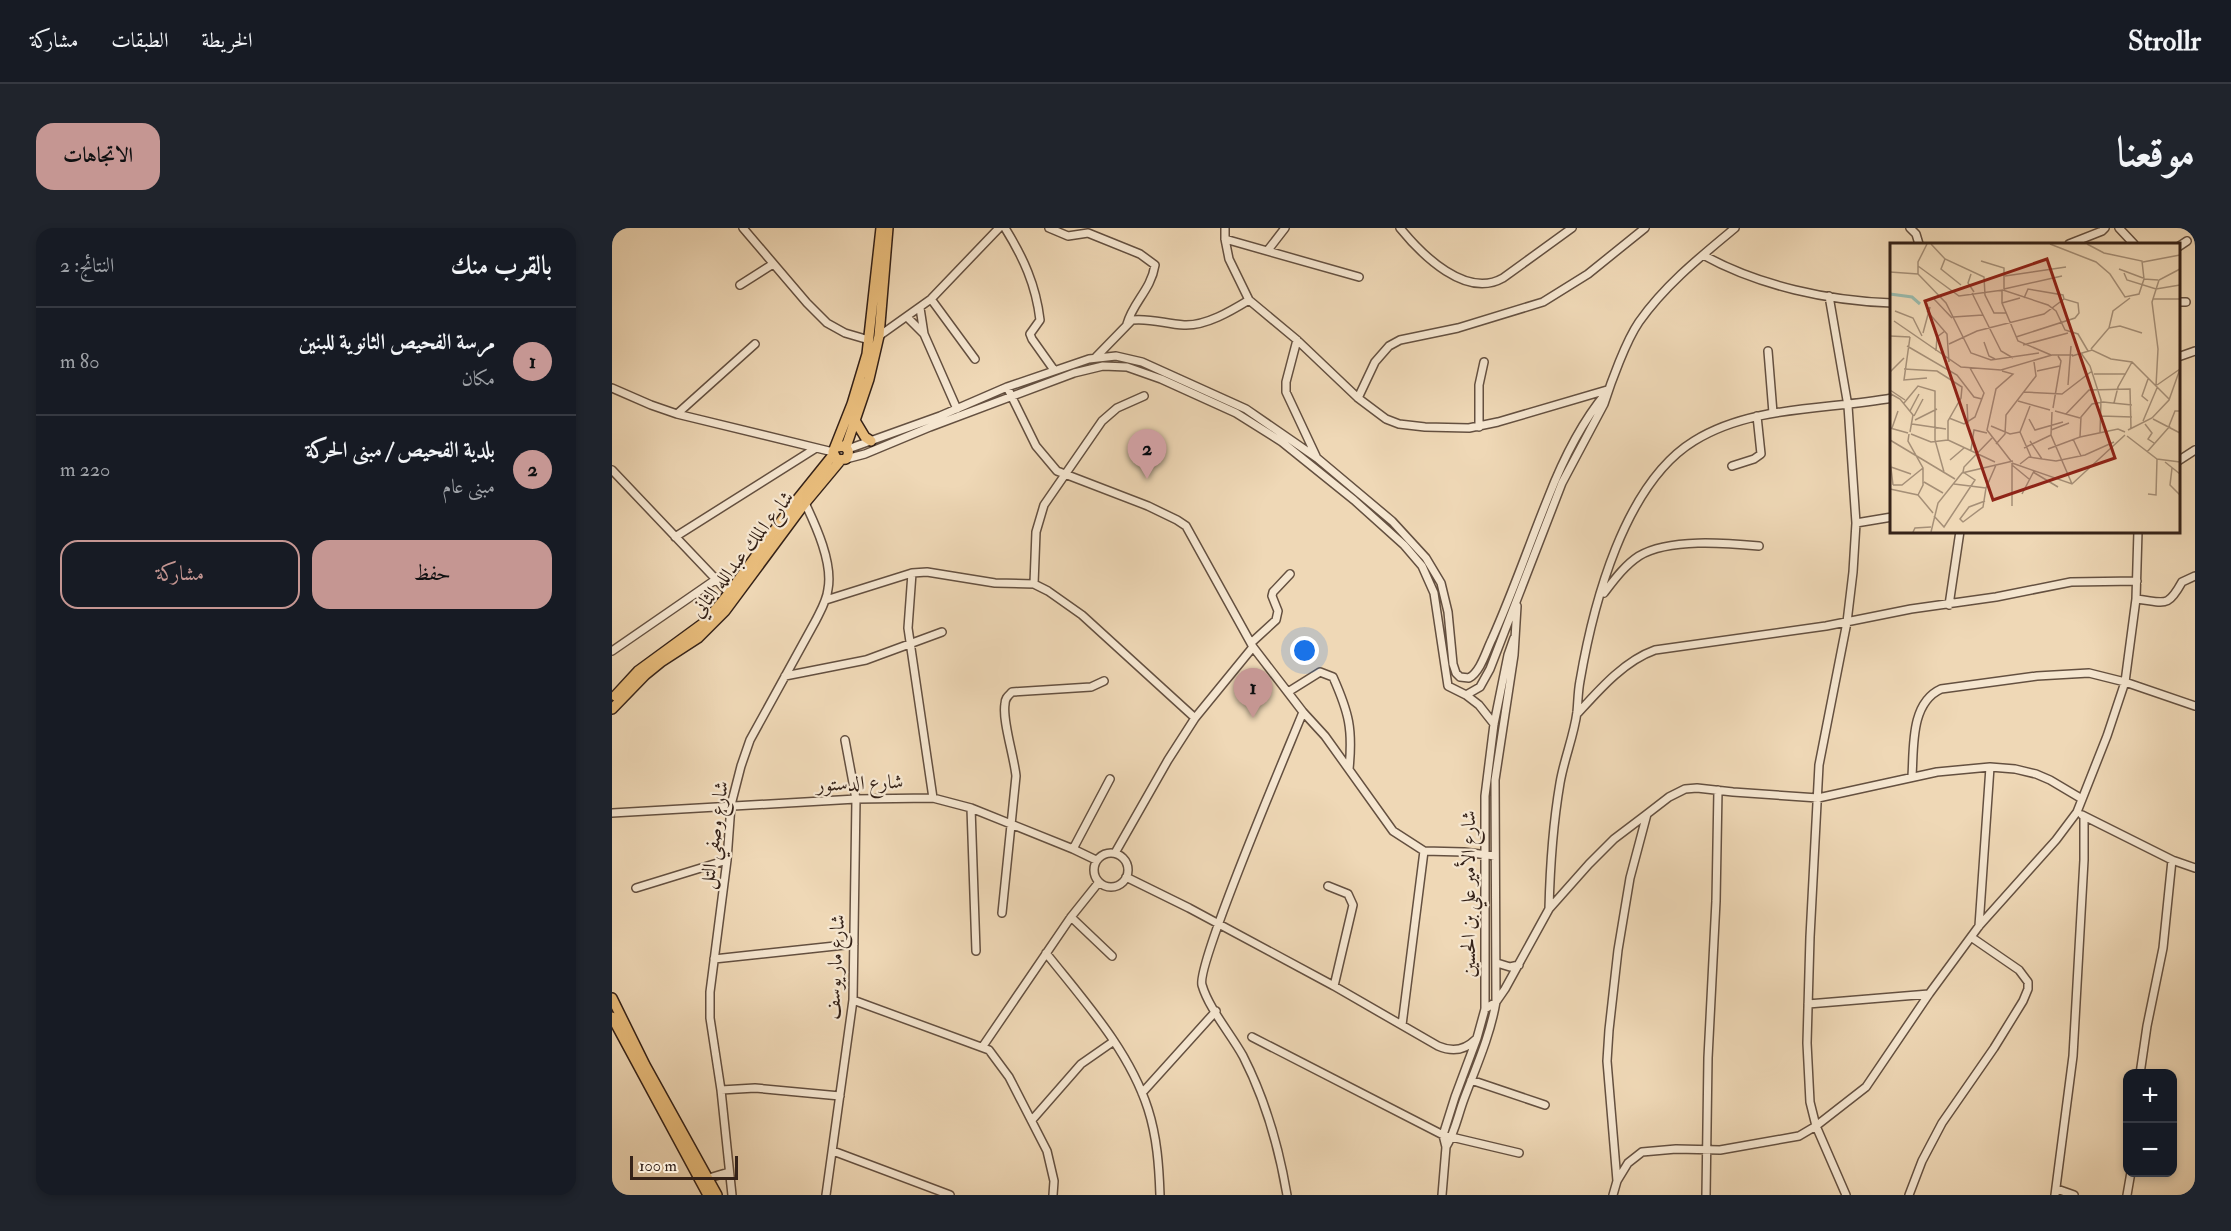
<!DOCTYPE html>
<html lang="ar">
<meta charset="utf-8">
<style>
body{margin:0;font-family:"IM FELL Double Pica",Amiri,serif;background:#20242c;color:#f1f3f6;direction:rtl}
.controls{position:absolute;right:18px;bottom:18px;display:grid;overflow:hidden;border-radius:12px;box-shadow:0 3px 9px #0003}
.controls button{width:54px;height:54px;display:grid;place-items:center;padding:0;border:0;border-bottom:2px solid #363941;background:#171b24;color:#f1f3f6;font:30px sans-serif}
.scale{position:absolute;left:18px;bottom:15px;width:108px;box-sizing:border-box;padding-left:6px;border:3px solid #352218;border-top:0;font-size:16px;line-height:21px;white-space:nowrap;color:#352218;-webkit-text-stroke:4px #f5e6d0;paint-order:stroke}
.you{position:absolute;left:693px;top:423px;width:21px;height:21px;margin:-15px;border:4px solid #fff;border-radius:50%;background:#1a73e8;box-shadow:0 0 0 9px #1a73e833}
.badge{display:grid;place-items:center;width:39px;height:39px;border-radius:50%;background:#c59692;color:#111;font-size:20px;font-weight:700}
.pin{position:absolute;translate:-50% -50px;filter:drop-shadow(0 2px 3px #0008)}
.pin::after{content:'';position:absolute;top:32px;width:21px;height:18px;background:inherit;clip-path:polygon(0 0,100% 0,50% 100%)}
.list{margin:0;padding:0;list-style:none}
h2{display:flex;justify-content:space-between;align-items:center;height:78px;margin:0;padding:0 24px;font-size:26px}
h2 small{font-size:20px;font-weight:400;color:#9ea1a6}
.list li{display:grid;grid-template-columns:39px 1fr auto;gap:18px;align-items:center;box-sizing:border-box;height:108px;padding:0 24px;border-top:2px solid #363941}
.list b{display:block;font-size:22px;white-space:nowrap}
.list p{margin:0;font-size:20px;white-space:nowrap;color:#9ea1a6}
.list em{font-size:20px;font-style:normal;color:#9ea1a6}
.actions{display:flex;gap:12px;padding:18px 24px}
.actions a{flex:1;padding:14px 0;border:2px solid #c59692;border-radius:18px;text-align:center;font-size:21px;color:#c59692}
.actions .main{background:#c59692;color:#111}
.map{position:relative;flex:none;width:1583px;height:967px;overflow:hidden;direction:ltr;border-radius:18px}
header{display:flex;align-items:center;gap:36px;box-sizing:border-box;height:84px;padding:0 30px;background:#171b24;border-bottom:2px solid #363941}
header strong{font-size:28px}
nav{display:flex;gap:33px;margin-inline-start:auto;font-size:21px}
.intro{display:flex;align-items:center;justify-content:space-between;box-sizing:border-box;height:144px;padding:0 36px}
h1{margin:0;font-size:42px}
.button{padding:15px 27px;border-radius:18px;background:#c59692;color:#111;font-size:21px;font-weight:700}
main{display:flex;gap:36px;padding:0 36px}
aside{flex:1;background:#171b24;border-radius:18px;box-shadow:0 3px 9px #0003}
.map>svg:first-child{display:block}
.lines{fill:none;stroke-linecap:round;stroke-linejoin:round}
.minor-casing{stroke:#645040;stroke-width:10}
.major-casing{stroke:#352218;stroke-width:12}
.minor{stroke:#f5e6d0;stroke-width:7}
.major{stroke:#e8bc7b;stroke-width:9}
.labels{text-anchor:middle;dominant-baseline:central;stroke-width:4.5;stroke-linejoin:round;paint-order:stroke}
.street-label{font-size:20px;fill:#352218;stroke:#f5e6d0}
.inset-river{fill:none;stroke:#9abaac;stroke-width:3}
.inset-road{fill:none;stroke:#a58f77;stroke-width:1.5}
.view{fill:#8f2418;fill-opacity:0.15;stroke:#8f2418;stroke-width:3}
.inset-edge{fill:none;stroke:#352218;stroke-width:3}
</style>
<header>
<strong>Strollr</strong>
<nav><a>الخريطة</a><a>الطبقات</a><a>مشاركة</a></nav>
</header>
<div class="intro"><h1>موقعنا</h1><a class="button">الاتجاهات</a></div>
<main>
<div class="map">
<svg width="1583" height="967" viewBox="0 0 1583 967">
<rect width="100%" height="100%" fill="#efd8b6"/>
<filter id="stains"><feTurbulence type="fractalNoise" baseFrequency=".00333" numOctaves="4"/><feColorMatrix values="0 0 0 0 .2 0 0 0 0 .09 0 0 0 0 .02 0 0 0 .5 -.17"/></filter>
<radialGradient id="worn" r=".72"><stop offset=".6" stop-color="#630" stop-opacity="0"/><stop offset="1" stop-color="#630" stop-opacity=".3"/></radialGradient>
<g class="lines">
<g class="minor-casing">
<path id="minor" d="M131 0 195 75 215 95 233 105 257 112
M393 0C411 29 424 57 428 92L418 106 420 111 442 142
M437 0 456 8 476 5 528 26 543 37C539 62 521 74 515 96
M613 0V11L617 31 637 72 685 112 746 170 774 191 787 196 813 199 857 200 886 194 995 162
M788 0C810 27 854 71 891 50L960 0
M1298 0 1304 6 1307 16
M1507 0 1522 16
M613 11 747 49
M1457 16 1490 3 1493 0
M1566 19 1575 13
M656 22 673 0
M1091 27C1147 58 1217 73 1280 75
M128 57 161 36
M1217 68 1236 178 1244 295 1241 344 1235 394 1207 537 1198 709 1195 815 1198 874 1204 898 1234 967
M319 71 363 131
M1566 74H1574
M308 80 312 106 345 181
M295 89 312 106
M267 108 319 71 387 0
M685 112 674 154V164L704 228
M1156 123 1161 185
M484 129 520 92C540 90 553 96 572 97 594 98 619 83 637 72
M1566 129 1583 123
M395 159 424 218 445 243 536 278 565 292 574 298 641 419 691 484 713 508 781 603 812 623 852 624 883 628
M0 160 39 177 65 186 221 224
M746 170 763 134 777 118 788 112 846 100 931 74 976 46 1033 0
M65 186 143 116
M867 199V157L872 134
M236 221 328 188 395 159 477 131 504 128 530 134 634 181 705 230 780 293 814 330 829 355 836 384 841 436 844 445 848 449 857 450C869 443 874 423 880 411 901 364 917 317 936 270 950 234 969 195 994 165
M234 231 253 226 318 199 462 145 491 138 515 139 549 151 624 185 670 214 742 272 792 317 810 338 822 365 836 458 854 467 868 459 878 441 950 255 992 176C999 154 1014 113 1027 94 1053 57 1088 29 1123 0
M1566 233 1583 222
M1120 238 1142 231 1149 226 1145 188
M0 242 117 365
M1244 295 1280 289
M63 309 204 220
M300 345 296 400 321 570
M422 356 424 304 432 277 490 193 505 180 532 168
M992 365C1002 352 1013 337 1027 328 1057 310 1114 315 1147 318
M1524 371C1553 374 1555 381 1570 354L1583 348
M214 372 300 345 315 344 383 355 422 356 436 363 470 387 583 490
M1337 377 1348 303
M639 415 664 392 666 383 660 368 661 364 678 346
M0 423 103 352
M173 448 254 432 330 404
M676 464 708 444 721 449C737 485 741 501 737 541
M854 467 867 477 882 496
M966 485C987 462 1012 433 1043 422L1214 398 1299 381 1384 369 1459 354 1525 353
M1300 548C1302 520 1298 475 1329 461L1425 448 1477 445 1513 454 1583 478
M359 580 364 723
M0 585 244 571 321 570 359 580 461 621 484 632
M1470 587 1560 632 1583 640
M461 621 498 551
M503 625 556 532 583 490 641 419
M482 642a17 17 0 1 1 34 0a17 17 0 1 1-34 0Z
M514 649 577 680 722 758 826 818C840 824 852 823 863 812
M716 658 736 666 741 677 722 758
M24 660 115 632
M937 681C938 640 941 596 948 555 952 531 962 508 965 484 966 474 966 463 968 453 981 377 1012 256 1082 213 1140 177 1215 182 1280 170
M390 685 404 548C402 528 390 492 393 476 393 470 396 468 400 464L479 459 492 453
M459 689 500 728
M1367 698 1378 539
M434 725C472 773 517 822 536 881 545 909 547 938 548 967
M102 731 242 716
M885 735 898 739 907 737
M241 772 377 822 397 849 435 923 442 953 441 967
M1196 776 1317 766
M873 781 884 774 893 761 937 681 977 636 1002 611 1035 586 1057 569 1073 561 1085 560 1121 564 1206 570 1325 544 1378 539 1403 541 1424 546 1438 552 1470 571
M790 797 812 623
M640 809 831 907 907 925
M371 818 459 689 487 654
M1528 846 1535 798 1551 720 1560 632
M859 852 933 877
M109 862 143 860 228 868
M530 865 604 783
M420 892 469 836 502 813
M834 919C843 904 846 887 852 871 864 839 878 808 884 774L883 552 902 427 905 378
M221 923 338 967
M97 950 117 944
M1005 953 995 833 997 802 1006 722 1018 650 1035 586
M1445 961 1462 967
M120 967 109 862 98 790V764L115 632 119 577 129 538 138 512 204 392C209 382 215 372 216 361 221 335 204 298 193 275
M214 967 241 772 244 571 233 512
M675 967C667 920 653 871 631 828 619 806 597 781 590 757 584 737 677 519 691 484
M830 967 834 919 831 907 843 869 865 810 873 781V568L882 496 896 427 902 410
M1001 967 1005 953 1016 935 1030 924 1064 921 1108 922 1187 908 1204 898 1254 859 1317 766 1367 698 1444 612 1465 584 1495 508 1513 454 1524 371 1526 303
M1094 967 1096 830 1104 673 1106 562
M1297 967 1310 933 1330 895 1382 820 1411 773 1416 761V754L1407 742 1359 709
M1443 967 1461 828 1472 632V588
M1515 967 1519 944"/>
</g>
<g class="major-casing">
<path id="major" d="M244 194 253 209 259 213
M225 219 231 218C237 221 238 225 234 231L225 232 221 224 240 176 255 126 269 0
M234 219 257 151 267 108 276 0
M3 468 26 443 93 394 117 365 180 278 221 227
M0 481 33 447 49 434 86 410 113 383 193 275 228 233
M0 770 33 837 105 967
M0 789 96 967"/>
</g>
<use href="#minor" class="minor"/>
<use href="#major" class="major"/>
</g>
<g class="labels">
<g class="street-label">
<text transform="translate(130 326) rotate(-52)">شارع الملك عبدالله الثاني</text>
<text transform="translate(248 555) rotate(-2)">شارع الدستور</text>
<text transform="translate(102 607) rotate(-82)">شارع وصفي التل</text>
<text transform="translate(856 666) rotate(-90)">شارع الأمير علي بن الحسين</text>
<text transform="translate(223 739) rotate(-87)">شارع مار يوسف</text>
</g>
</g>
<g transform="translate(1278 15)">
<rect width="290" height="290" fill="#efd8b6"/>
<path class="inset-river" d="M0 51 22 54 30 61"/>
<path class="inset-road" d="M37 1 28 19V31L56 60 81 110 101 117 149 110M41 1 55 16 94 34 95 52 104 70H116M160 1 206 19 220 31 235 54 249 51 254 36 268 37M197 1 214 10 252 18 254 36M55 16 51 26 71 42M91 18 114 25V46M253 19 290 12M28 23 69 53 113 47 158 62 166 68 175 87 188 91 198 108M229 26 253 35M0 29 28 31M234 30 237 37 266 46 290 42M81 31 78 40 84 49M115 33 176 24M114 46 172 33M112 47V60L128 98 161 112M82 50 111 108 123 115M44 56 62 75M263 56H290M112 60 130 55M5 68 23 75 32 93M37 68 57 91 59 119M63 74 93 72M4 78 71 124 111 127 162 112H183M219 85 230 83 252 90M33 90 40 64M0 93 20 94M20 94 14 137 37 135M126 94 185 75 189 70 188 60 174 56 173 52 138 46 134 55M94 99 99 113 105 116M59 101 87 88 154 71 174 56M133 102 178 90M17 103 67 132 84 154 92 156M201 106 219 85 223 68 240 55M46 108 47 94 55 88M191 110 200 123 211 157 210 190M182 113 202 107 221 116 242 119 279 156M14 126 47 128 72 144 71 155 58 178V197L105 219M112 128 123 131 106 146 97 187 121 218M147 128 170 123M0 129 14 115M204 131H236M258 136 252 153 258 158M178 142 181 103M267 142 290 126M266 143 268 106 262 59 269 37 290 26M0 147 15 157M134 149 172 151 202 128M0 156 1 151 10 156 23 172 20 189M128 158 160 167M14 160 28 143 45 148V197L54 229M224 160 228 144 242 119M77 161 78 180M140 163 130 189 141 214M163 165 171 118 168 113M20 168 29 151M165 168 190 175M162 169 161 192 182 241M176 171 199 147 240 146 241 185M24 173 33 156M211 173 242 174M59 175 74 181 85 174 94 150 80 125M139 176 145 187 173 179M263 176 290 190M25 177 47 166M253 178 267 145M22 181 56 186M255 181 262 190 258 196 264 200M101 183 120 191 130 189M279 183 285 168H290M0 185 18 190M2 185 8 168M161 187 179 180M238 187 262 175 279 157 290 126M19 191 18 198 33 225V242L28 252M21 191 41 199 58 197M237 193 267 216 290 219M190 194 191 174 202 161 213 159 242 162M183 196 191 213M0 197 65 236M140 198 152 216M106 201 115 191 116 172 146 133 144 119M134 205 161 192M158 206 190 194 228 186 235 189M81 207 84 187 97 190M257 209 280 183M0 217 3 242M60 217 74 205M275 219 290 231M122 220V263M122 220 182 241 235 192M130 221 139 214 166 218 195 212 224 199M122 222 139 236M1 224 21 231M282 225 280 242 290 252M143 229 168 244M34 239 53 250M64 241 96 245M3 242H12L33 225M0 246 28 252 43 270M132 251 144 228M258 251 266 252 267 216M44 273 54 284 85 237 73 229 74 224 102 195M73 279 93 264 96 245 106 222M73 279 70 276 79 264 95 258M23 289 25 285 41 284M41 289 48 260 72 230 123 218"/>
<path class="view" d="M157 16 225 215 103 257 35 58Z"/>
<rect width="290" height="290" class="inset-edge"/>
</g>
<rect width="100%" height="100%" filter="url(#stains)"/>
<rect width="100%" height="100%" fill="url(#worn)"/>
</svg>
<div class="controls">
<button>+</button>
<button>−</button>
</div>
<div class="scale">100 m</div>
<div class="you"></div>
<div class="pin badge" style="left:641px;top:490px">1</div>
<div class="pin badge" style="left:535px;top:251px">2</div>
</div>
<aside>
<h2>بالقرب منك<small>النتائج: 2</small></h2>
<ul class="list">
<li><span class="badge">1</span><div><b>مرسة الفحيص الثانوية للبنين</b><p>مكان</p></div><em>80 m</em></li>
<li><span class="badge">2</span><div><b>بلدية الفحيص / مبنى الحركة</b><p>مبنى عام</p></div><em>220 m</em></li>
</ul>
<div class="actions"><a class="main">حفظ</a><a>مشاركة</a></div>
</aside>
</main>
